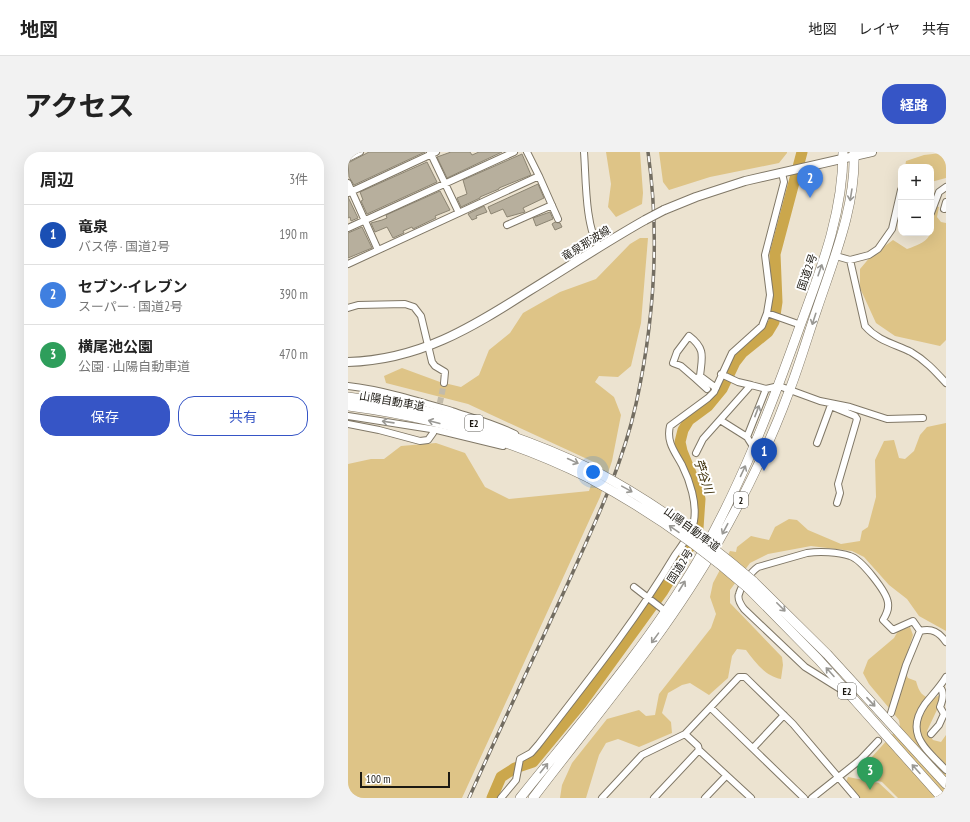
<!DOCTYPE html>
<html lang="ja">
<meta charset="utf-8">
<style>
body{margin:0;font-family:"PT Sans Narrow","Noto Sans JP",sans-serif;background:#f2f2f2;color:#222}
.controls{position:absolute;right:12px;top:12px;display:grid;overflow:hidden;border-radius:8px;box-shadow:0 4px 16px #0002}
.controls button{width:36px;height:36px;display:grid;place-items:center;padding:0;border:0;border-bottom:1px solid #e0e0e0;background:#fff;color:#222;font:20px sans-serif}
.scale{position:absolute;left:12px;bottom:10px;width:90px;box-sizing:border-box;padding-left:4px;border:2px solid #1c1912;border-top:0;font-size:11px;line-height:14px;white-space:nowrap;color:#1c1912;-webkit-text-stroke:3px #fff;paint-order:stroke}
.you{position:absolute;left:245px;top:320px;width:14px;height:14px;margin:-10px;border:3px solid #fff;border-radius:50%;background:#1a73e8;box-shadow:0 0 0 6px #1a73e833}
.badge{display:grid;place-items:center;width:26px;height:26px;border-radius:50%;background:#3655c6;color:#fff;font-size:13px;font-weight:700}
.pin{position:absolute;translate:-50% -33px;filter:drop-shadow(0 1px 2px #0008)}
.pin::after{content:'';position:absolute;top:21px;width:14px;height:12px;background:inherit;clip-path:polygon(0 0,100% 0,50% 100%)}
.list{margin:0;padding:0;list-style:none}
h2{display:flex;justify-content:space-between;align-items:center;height:52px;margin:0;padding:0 16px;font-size:17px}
h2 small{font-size:13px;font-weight:400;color:#767676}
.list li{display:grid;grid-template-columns:26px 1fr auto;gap:12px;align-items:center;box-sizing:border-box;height:60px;padding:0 16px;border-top:1px solid #e0e0e0}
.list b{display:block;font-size:15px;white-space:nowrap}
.list p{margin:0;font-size:13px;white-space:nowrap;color:#767676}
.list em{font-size:13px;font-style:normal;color:#767676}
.actions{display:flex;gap:8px;padding:12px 16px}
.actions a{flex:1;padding:9px 0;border:1px solid #3655c6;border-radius:16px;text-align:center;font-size:14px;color:#3655c6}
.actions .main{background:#3655c6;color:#fff}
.map{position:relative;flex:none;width:598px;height:646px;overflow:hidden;border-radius:16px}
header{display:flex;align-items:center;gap:24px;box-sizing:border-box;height:56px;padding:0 20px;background:#fff;border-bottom:1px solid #e0e0e0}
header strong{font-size:19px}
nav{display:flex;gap:22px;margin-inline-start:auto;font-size:14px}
.intro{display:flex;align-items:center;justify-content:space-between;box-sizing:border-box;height:96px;padding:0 24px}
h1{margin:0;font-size:28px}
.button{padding:10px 18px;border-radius:16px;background:#3655c6;color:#fff;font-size:14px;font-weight:700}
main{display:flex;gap:24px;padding:0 24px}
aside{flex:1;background:#fff;border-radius:16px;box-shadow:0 4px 16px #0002}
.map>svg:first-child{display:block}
.green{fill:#dec487}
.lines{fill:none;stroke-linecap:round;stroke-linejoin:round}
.river{stroke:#cba74c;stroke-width:11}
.building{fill:#b7af9d;stroke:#8c8573}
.minor-tunnel{stroke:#c2bbaa;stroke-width:6;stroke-dasharray:6 3;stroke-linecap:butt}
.minor-casing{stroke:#807867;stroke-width:8}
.major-casing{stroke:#807867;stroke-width:10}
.highway-casing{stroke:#807867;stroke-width:10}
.minor{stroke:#fff;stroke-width:6}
.major{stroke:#fff;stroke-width:8}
.highway{stroke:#fff;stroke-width:9}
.rail-casing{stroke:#736d61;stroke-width:3.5}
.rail{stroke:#fff;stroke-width:2;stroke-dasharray:6;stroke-linecap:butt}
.major-bridge-casing{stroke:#807867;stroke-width:10;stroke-linecap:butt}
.highway-bridge-casing{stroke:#807867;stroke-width:10;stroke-linecap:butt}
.major-bridge{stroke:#fff;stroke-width:8}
.highway-bridge{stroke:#fff;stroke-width:9}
.oneway{stroke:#999894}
.labels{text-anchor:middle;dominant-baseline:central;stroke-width:4;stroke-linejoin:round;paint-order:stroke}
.shield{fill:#fff;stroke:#605e59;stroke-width:1}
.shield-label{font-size:10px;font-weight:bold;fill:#1c1912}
.street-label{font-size:11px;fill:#1c1912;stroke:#fff}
.water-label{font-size:12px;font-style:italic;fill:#392a02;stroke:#fff}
</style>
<header>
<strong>地図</strong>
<nav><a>地図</a><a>レイヤ</a><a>共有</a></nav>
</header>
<div class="intro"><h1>アクセス</h1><a class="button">経路</a></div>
<main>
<aside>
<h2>周辺<small>3件</small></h2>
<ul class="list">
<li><span class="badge" style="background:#1a4fb4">1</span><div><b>竜泉</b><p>バス停 · 国道2号</p></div><em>190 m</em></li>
<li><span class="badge" style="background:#3f7fe0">2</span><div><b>セブン-イレブン</b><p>スーパー · 国道2号</p></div><em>390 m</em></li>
<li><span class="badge" style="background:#2e9e5b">3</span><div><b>横尾池公園</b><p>公園 · 山陽自動車道</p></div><em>470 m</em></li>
</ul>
<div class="actions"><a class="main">保存</a><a>共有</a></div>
</aside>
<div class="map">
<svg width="598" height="646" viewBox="0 0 598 646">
<rect width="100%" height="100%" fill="#ece3d0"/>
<path class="green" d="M258 0H292L295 41 294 52 268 65 260 55 263 32Z
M311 0H439V1L431 11 362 25 321 38 315 30Z
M593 1H598V26L583 30V15H557L558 9 576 3Z
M588 54 591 55 589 65 593 70 598 71V188L592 194 547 184 528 171 512 136V117L523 104 545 88 559 97C597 84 573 78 588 54Z
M292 86H300L293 171 283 214 270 225 251 224 247 230 266 245 273 263 264 309 252 345 114 646H0V312L23 307H36L53 294 88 291 117 301 137 335 161 347 241 339 250 312 120 252 38 231 36 224 54 216 92 230 113 235 131 223 141 198 162 181 175 161 212 140 248 127 282 92Z
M598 271V479L571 464 559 447 541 433 516 405 504 399 463 394 420 402 402 411 382 438V451L434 505 435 513 433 527C417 524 407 510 398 498L389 497 384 504 380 526 361 543 342 531 334 533 320 541 314 561 323 570 324 581 291 595 270 587 258 591 251 603 238 646H212L214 633 224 611 259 567 291 558 298 564 307 563 311 542 363 476 368 462 362 445 365 431 382 399 388 400 389 395 403 384 421 388 427 375 441 367 449 368 460 378 493 392 512 389 514 379 520 375 528 345 527 308 536 289 546 288 551 306 557 307 566 299 572 283 579 275Z
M562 475 565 483 555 515 560 526 568 529C571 540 574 545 585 547L593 542 595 545 579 579 585 588 593 590 598 583V646H550L534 630 516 625 511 615 522 607 552 574 551 568 521 532 515 521 520 508 546 486 550 479Z
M500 625 531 631 547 646H512L498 630Z"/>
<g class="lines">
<path class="river" d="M144 646 153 625 167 616 185 610 233 552 315 439 347 386 350 376 352 347 349 336 334 299 332 290 335 278 341 268 360 254 374 237 387 210 394 201 420 180 426 170 429 150 427 102 454 0"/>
</g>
<path class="building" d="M21 0H77L6 33 1 25 0 11Z
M103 0H122L124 3 131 0H154L99 26 89 5Z
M174 2 183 23 151 36V37L132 45V46L113 55 109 46 119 42 115 28Z
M79 10 89 30 19 62 13 49 15 48 12 40Z
M190 32 196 46 175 56 177 60 159 65 155 57 143 62 140 55Z
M92 39 102 58 87 64 88 66 65 77 64 75 55 79 56 81 45 86 39 75 27 80 23 71 34 68 39 66 38 63Z
M0 45 10 66 3 69 2 65 0 66Z
M136 54 139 60 128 64 129 66 124 68 120 62Z
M202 60 205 67 188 74 185 66Z
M207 70 212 71 214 75 207 78 204 72Z
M14 75 24 96 0 106V81Z"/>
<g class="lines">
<path class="minor-tunnel" d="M90 260 96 231"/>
<g class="minor-casing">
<path id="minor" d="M82 0 111 61
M236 0C238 25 237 75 251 95
M0 6 12 0
M191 24 210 67
M0 31 30 98
M0 41 88 0
M596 57 598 50
M583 61 591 40 598 35
M159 73 204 53
M0 76 166 0
M488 104 502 108 521 103 530 97 544 77 553 38
M502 108 517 174C530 189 547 192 563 200 577 208 587 219 598 231
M0 112 191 24 179 0
M0 156 10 153 57 152 66 155 73 164 84 210 87 214 97 220 96 231
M419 161 453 173
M373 222 390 230 403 233
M352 224 348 227 333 214 325 211 329 200 341 184C358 197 354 205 352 224L368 236
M348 227 359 237
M0 234C35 238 70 249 104 259 125 266 147 272 167 282
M482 252 485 255 507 264 509 267 490 332 492 341 489 351
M0 264 89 278 155 294
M372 268 399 285
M0 272 31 278 72 289 80 288 85 281
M469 291 483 253
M406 296 399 285 418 237 431 234 472 249 502 255 539 267 575 266
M348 301 355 287 403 233 418 237
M286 435 317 459
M598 525C592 535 584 543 577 552 556 582 578 597 598 618
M497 540 457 515 396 457C393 453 389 447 391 442 394 432 403 420 410 415L459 401C472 399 490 400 502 404 513 407 539 440 540 451 541 458 538 463 535 468L545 478 565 469 572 479
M363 556 456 646
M543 561 558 513 572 479C584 476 591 480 598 490
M337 582 350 594 351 598 403 646
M583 582 591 573 596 562 592 555C595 548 597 541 592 535
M405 596 436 563
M153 646 168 628 172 607 183 601 190 593C238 531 287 470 327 403 334 393 344 381 346 369 349 351 342 329 334 313 327 300 318 290 322 274L360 246 366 240 384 201 414 174 419 161 422 143 417 103 436 30 434 21
M254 646 294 603 337 582 391 525H397L445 572 508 646
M306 646 351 598
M357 646 378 624
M464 646 512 608 530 589"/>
</g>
<g class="major-casing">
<path id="major" d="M316 58 348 45 397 29 524 0
M0 210C71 208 123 176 181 139 220 115 258 90 297 68"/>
</g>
<g class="highway-casing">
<path id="highway" d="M0 245C85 256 168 281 245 318
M0 254C84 265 165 288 241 326
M405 429 479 502 598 632
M400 436 470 507 594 646
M172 646C233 570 299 495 349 410 392 336 423 255 452 174 473 117 495 62 495 0
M185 646C248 563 318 482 370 390 398 341 423 289 442 237 452 211 460 183 469 157 486 106 508 54 506 0"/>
</g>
<use href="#minor" class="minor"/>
<use href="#major" class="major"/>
<use href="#highway" class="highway"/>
<g class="rail-casing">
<path id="rail" d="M121 646C153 574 187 503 220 431 246 373 274 315 288 252 306 170 312 84 300 0"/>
</g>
<use href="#rail" class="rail"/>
<g class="major-bridge-casing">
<path id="major-bridge" d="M297 68 316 58"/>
</g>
<g class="highway-bridge-casing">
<path id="highway-bridge" d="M245 318C304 349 354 385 405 429
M241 326C299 357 351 393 400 436"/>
</g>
<use href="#major-bridge" class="major-bridge"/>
<use href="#highway-bridge" class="highway-bridge"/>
</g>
<defs><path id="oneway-shaft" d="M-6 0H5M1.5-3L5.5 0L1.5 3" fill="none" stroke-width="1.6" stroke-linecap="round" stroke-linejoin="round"/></defs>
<g class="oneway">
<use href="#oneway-shaft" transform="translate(503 43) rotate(99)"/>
<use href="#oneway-shaft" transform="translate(472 118) rotate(-71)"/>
<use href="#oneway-shaft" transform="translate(466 167) rotate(108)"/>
<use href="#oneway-shaft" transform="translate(409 259) rotate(-69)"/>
<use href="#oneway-shaft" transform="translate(40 270) rotate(-172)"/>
<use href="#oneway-shaft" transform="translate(86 270) rotate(-165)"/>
<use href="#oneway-shaft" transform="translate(225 309) rotate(25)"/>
<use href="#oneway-shaft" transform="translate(395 319) rotate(-65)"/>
<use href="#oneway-shaft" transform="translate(279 337) rotate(29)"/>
<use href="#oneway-shaft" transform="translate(326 377) rotate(-145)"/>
<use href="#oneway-shaft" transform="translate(377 377) rotate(118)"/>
<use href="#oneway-shaft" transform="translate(334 434) rotate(-58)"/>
<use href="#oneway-shaft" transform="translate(433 455) rotate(45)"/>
<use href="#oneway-shaft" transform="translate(307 486) rotate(126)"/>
<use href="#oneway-shaft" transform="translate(482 520) rotate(-132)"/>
<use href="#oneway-shaft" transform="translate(523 550) rotate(47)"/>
<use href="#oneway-shaft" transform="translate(196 616) rotate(-51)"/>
<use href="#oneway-shaft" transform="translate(568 617) rotate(-132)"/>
</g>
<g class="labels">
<g class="shield">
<rect x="117" y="263" width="18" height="16" rx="3"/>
<rect x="386" y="340" width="14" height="16" rx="3"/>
<rect x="490" y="531" width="18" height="16" rx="3"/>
</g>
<g class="shield-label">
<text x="126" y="271">E2</text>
<text x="393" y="348">2</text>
<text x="499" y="539">E2</text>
</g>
<g class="street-label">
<text transform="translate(238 91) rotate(-32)">竜泉那波線</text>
<text transform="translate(459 120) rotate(-71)">国道2号</text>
<text transform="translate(44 249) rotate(10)">山陽自動車道</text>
<text transform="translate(344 377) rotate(36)">山陽自動車道</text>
<text transform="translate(332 414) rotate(-58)">国道2号</text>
</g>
<g class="water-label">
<text transform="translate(356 324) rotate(71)">苧谷川</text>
</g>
</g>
</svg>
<div class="controls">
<button>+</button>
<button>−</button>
</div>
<div class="scale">100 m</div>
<div class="you"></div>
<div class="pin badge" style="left:416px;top:319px;background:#1a4fb4">1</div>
<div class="pin badge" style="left:462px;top:46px;background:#3f7fe0">2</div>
<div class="pin badge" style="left:522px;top:638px;background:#2e9e5b">3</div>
</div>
</main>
